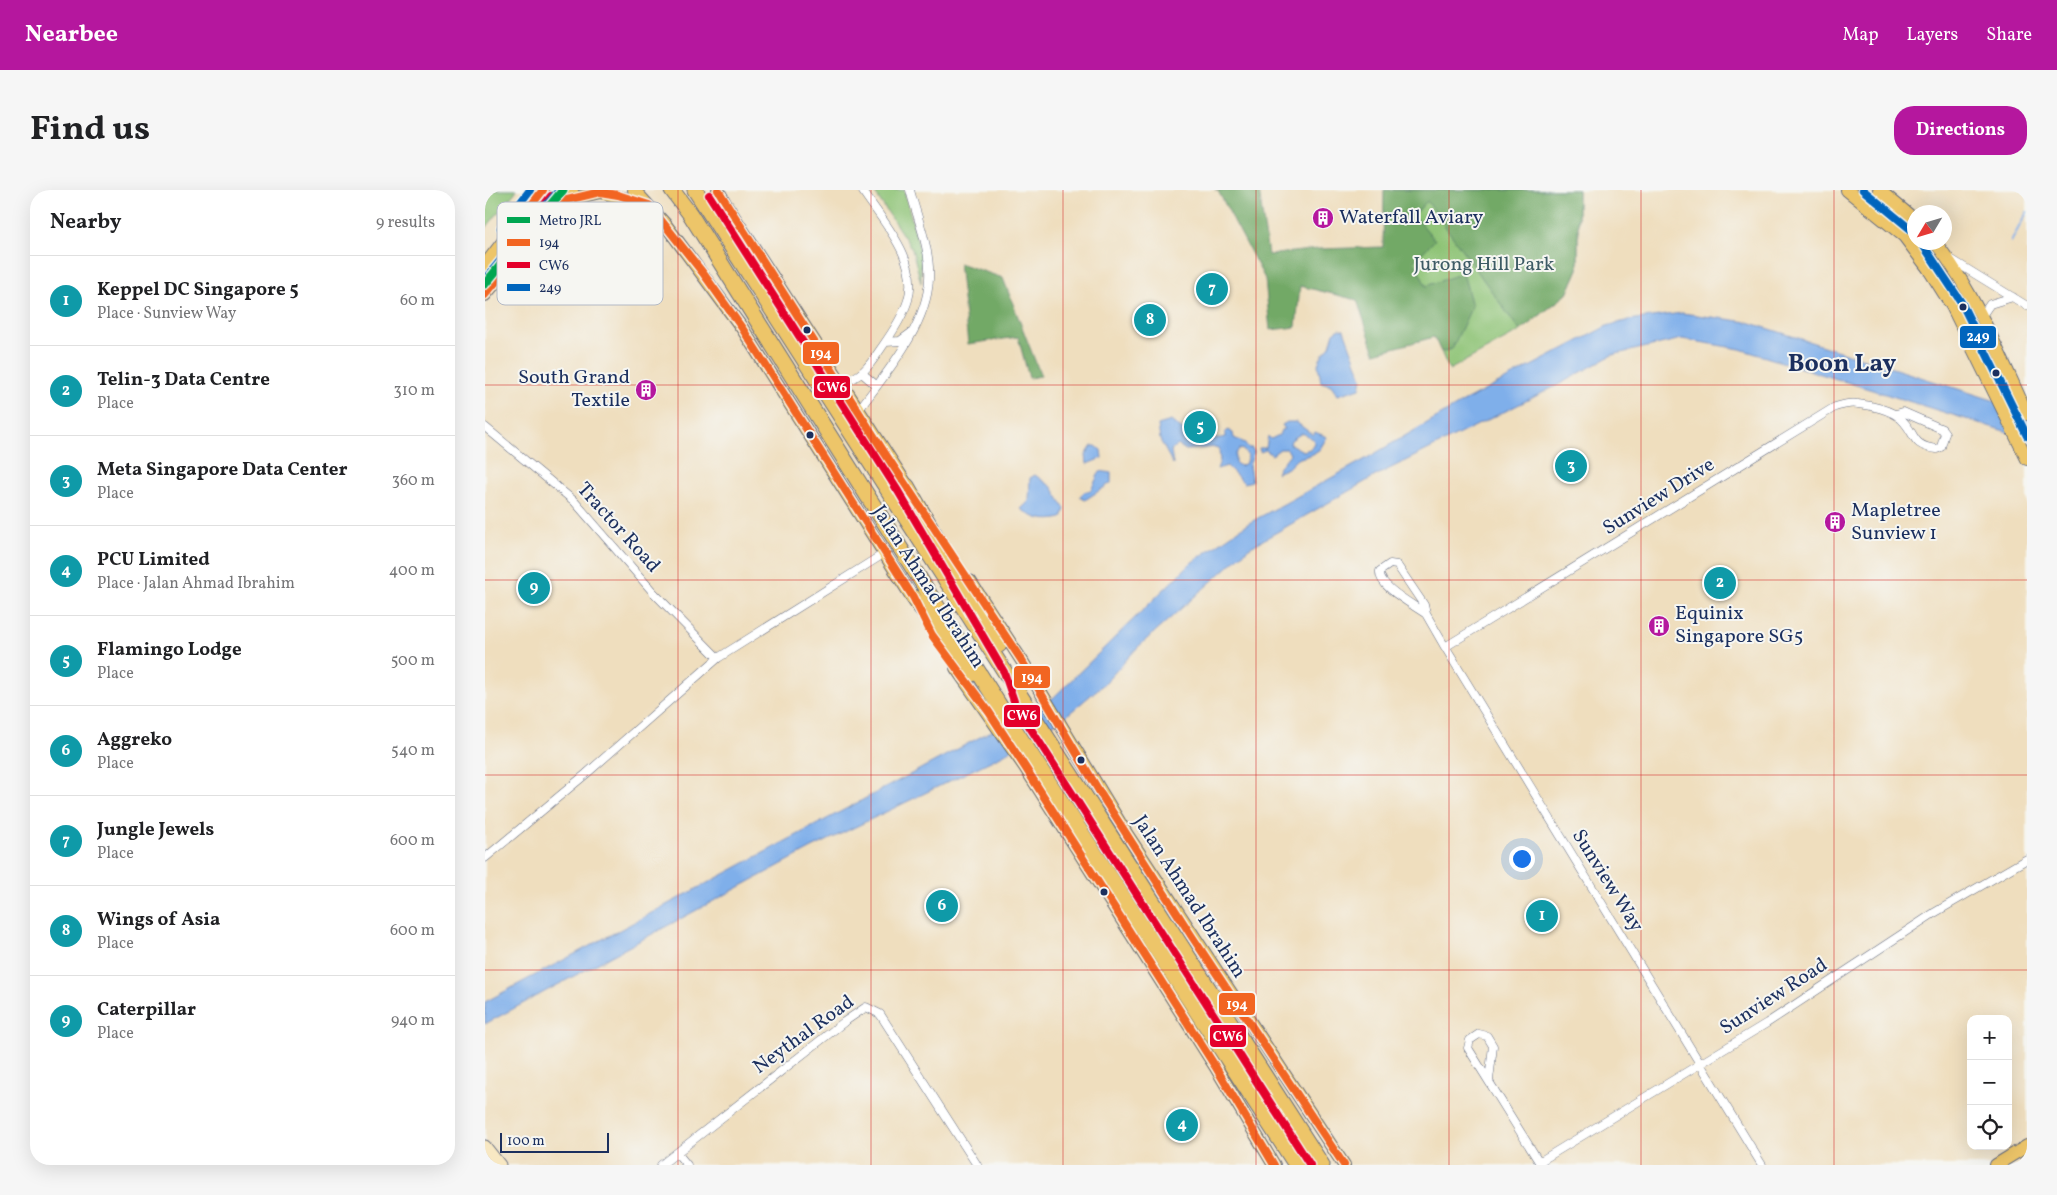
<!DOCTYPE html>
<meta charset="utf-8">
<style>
body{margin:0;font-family:Vollkorn,serif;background:#f6f6f6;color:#202124}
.controls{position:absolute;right:15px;bottom:15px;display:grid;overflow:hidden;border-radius:10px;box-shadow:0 5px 20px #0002}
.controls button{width:45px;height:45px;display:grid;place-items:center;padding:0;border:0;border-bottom:1px solid #e0e0e0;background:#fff;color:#202124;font:25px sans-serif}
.compass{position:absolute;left:1422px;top:15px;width:45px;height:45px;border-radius:50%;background:#fff;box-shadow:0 5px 20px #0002;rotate:232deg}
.scale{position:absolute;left:15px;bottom:12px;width:109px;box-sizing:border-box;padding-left:5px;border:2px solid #1b2f5e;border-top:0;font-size:14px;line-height:18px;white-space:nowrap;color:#1b2f5e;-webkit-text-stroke:4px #f6f6f2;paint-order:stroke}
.you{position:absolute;left:1036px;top:668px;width:18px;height:18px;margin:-12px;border:4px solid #fff;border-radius:50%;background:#1a73e8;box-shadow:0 0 0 8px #1a73e833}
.badge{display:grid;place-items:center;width:32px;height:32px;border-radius:50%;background:#b5179e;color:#fff;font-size:16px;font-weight:700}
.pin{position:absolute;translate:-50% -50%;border:2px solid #fff;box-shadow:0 1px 5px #0006}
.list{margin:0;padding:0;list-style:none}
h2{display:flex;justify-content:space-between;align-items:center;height:65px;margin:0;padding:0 20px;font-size:21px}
h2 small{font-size:16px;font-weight:400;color:#757577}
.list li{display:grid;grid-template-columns:32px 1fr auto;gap:15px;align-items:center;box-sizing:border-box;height:90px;padding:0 20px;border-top:1px solid #e0e0e0}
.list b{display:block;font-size:19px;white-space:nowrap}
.list p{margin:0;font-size:16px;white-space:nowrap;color:#757577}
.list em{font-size:16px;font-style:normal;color:#757577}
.icon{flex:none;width:28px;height:28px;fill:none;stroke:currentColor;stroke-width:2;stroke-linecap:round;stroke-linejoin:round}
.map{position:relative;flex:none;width:1542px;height:975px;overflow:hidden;border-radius:20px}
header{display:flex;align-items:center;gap:30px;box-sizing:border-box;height:70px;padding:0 25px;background:#b5179e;color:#fff}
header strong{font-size:24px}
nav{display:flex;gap:28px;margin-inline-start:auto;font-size:18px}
.intro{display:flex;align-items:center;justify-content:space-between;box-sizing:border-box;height:120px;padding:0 30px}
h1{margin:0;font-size:35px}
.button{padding:12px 22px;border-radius:20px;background:#b5179e;color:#fff;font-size:18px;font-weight:700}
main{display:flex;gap:30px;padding:0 30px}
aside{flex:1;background:#fff;border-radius:20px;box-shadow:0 5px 20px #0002}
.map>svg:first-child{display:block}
.green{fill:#8dc375;stroke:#54796a}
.forest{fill:#72a966;stroke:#466c62}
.water{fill:#7fafea;stroke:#4d6fa4;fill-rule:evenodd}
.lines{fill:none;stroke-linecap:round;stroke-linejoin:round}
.stream{stroke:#7fafea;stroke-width:2}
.minor-casing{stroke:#656c80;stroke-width:9}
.secondary-casing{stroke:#656c80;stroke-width:13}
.primary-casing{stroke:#656c80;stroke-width:14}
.motorway-casing{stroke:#656c80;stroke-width:17}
.minor{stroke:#fff;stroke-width:8}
.secondary{stroke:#f8e8c3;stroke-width:11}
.primary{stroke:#edc569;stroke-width:12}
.motorway{stroke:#edc569;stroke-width:15}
.bus-1-casing{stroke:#f6f6f2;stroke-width:11}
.bus-2-casing{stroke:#f6f6f2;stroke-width:11}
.bus-3-casing{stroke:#f6f6f2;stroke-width:11}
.bus-1{stroke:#f26522;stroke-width:8}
.bus-2{stroke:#e4002b;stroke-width:8}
.bus-3{stroke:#0065bd;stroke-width:8}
.metro-1-casing{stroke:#f6f6f2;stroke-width:12}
.metro-1{stroke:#00a651;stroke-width:9}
.grid{fill:none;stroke:#d62828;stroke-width:1;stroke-opacity:0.55}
.bus-dot{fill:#1b2f5e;stroke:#f6f6f2;stroke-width:2}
.labels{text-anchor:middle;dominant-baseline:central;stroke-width:4;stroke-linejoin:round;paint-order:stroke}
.poi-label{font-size:20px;fill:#1b2f5e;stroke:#f6f6f2;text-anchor:start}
.park-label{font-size:20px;fill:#3d5b65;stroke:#f6f6f2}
.street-label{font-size:20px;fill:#1b2f5e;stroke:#f6f6f2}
.district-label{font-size:25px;font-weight:bold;fill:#1b2f5e;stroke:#f6f6f2}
.key{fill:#f6f6f2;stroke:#b4bac6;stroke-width:1}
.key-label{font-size:14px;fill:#1b2f5e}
.line-badge{stroke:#f6f6f2;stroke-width:2}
.badge-label{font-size:14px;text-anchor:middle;font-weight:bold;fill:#fff}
</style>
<header>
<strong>Nearbee</strong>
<nav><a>Map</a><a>Layers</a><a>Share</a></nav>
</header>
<div class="intro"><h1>Find us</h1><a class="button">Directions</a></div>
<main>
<aside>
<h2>Nearby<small>9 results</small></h2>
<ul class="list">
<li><span class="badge" style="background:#0f9aa8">1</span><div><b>Keppel DC Singapore 5</b><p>Place · Sunview Way</p></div><em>60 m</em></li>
<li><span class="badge" style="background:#0f9aa8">2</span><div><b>Telin-3 Data Centre</b><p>Place</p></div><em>310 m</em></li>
<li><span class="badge" style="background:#0f9aa8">3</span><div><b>Meta Singapore Data Center</b><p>Place</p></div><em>360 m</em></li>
<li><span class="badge" style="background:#0f9aa8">4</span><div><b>PCU Limited</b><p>Place · Jalan Ahmad Ibrahim</p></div><em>400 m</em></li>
<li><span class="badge" style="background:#0f9aa8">5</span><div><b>Flamingo Lodge</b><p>Place</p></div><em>500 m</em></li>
<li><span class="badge" style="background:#0f9aa8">6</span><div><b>Aggreko</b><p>Place</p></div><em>540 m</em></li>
<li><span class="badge" style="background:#0f9aa8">7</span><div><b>Jungle Jewels</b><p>Place</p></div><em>600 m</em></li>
<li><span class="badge" style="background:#0f9aa8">8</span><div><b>Wings of Asia</b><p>Place</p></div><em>600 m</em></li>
<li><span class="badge" style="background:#0f9aa8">9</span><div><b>Caterpillar</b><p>Place</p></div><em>940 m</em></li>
</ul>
</aside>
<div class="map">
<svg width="1542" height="975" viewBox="0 0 1542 975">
<rect width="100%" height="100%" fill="#f6f6f2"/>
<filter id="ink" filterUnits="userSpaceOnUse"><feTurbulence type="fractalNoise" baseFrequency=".02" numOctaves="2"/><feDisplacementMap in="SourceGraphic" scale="10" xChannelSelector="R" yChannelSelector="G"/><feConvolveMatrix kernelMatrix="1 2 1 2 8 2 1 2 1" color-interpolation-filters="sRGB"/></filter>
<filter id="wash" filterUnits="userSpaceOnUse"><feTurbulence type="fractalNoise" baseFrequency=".0096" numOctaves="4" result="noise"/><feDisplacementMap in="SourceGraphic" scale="20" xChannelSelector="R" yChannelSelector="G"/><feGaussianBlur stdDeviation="1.12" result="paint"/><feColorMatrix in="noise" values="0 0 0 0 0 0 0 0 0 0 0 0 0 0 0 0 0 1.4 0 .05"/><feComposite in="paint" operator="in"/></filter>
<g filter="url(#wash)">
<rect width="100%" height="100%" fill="#efdebe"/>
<path class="green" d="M0 0H32L0 39Z
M388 0H419L436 65V93L427 59Z
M905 0H1093V79L1082 104 1035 141 964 180 908 51Z"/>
<path class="forest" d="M730 0H774L783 65 833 59 898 57 899 0H1093V79L1082 104 1035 141 942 11 929 25 950 50 929 71 941 96 978 83 987 116 967 159 956 162 949 147 890 163 872 110 815 96 811 137 785 140 780 89 733 1Z
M474 73 518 88 556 186 544 188 533 147 483 154Z"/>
<path class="water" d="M1197 123 1263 132 1542 221V248L1255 159 1197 149 1127 165 1073 195 892 285 764 358 653 457 620 493 580 527 518 565 327 658 0 834V812L568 508 706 373 764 333 877 271 978 212 1122 136 1144 130Z
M854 139 859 140 877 189 875 198 853 205 846 195 836 192 833 174 837 165 845 156 849 143Z
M686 231C702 245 719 253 740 247V243L743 240 748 243 749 248 760 253 763 258H767L769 262 764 276 767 291 759 293 742 276 732 279 735 271 734 259 731 257 701 260 693 255 686 260 688 274 675 250 673 235ZM754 259 758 260 763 266 760 274 754 276 750 272V265Z
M802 232H811L828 245 830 242 842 247 835 259 828 264 812 269 803 278 791 283C794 275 800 271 805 264L802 259H795L787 265 781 260 775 262 774 258H781L783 246 786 249 794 245 796 240 800 239 797 235ZM817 243 828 249 829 253 825 259 818 261 805 254 806 250Z
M607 256H611L616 260 617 268 602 274 601 265Z
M615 281 626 283V293L600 310 595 307 599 302 606 300Z
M550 285 567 297 580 319 577 328C560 332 549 329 536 319L544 311 545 288Z"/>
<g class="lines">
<path class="stream" d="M1526 52 1542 22"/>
</g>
</g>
<g filter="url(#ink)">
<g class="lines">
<g class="minor-casing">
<path id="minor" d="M1464 68 1542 116
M1496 127 1505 114 1528 107
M401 152 415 151 426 143
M378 184 392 196
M355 193C377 188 385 175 397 157 407 143 418 127 423 110 435 70 397 31 377 0
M373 221C400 184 442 137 444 89 446 59 432 28 425 0
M0 237 89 311 168 402 233 468
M941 424C929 415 892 396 895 381L905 374 912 375 939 415 941 424 960 457 1277 975
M960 457 1350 217C1357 215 1365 212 1373 214 1385 215 1407 220 1416 229 1432 244 1425 256 1452 259L1456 257 1460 243 1457 239 1418 222 1411 224
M0 668 101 584 233 468 400 363
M1004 890 1008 856 1002 846 994 844 985 850 983 858 1056 975
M192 963 202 975
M1054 972 1282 833 1449 723 1542 669
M176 975 359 832 381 817 395 824 492 975"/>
</g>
<g class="secondary-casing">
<path id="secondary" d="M0 956 15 975"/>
</g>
<g class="primary-casing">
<path id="primary" d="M149 0 180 34 257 138 432 415
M233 0 240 13 427 303
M1362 0 1419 46 1443 78 1467 116 1542 269
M1394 0 1430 30
M78 11 115 2 161 14
M1450 52C1490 103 1515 166 1542 224
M0 75 58 0
M0 105 87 0
M485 391 537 471 641 643 859 975
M471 478 540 577 730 876 789 975
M1511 975 1542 956"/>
</g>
<g class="motorway-casing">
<path id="motorway" d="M187 0 205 24 523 529 811 975
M210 0 837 975
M422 296 514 455
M428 407 485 485"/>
</g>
<use href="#minor" class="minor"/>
<use href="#secondary" class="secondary"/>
<use href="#primary" class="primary"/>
<use href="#motorway" class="motorway"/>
<g class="bus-1-casing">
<path id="bus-1" d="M233 0 399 262 537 471 617 606 706 745 859 975
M24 44 58 0
M0 105 78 11 115 2 133 5 164 15 218 83 257 138 428 407 447 445 504 522 540 577 730 876 789 975"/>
</g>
<g class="bus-2-casing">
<path id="bus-2" d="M224 5 413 301 519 482 530 514 825 975
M8 81 66 6"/>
</g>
<g class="bus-3-casing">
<path id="bus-3" d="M1378 0 1430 43
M16 38 45 0
M1436 52 1476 112 1542 246
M0 89 74 0"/>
</g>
<use href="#bus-1" class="bus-1"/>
<use href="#bus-2" class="bus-2"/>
<use href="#bus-3" class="bus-3"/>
<g class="metro-1-casing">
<path id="metro-1" d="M0 94 78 0"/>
</g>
<use href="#metro-1" class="metro-1"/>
</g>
</g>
<path class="grid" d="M193 0V975M386 0V975M578 0V975M771 0V975M964 0V975M1156 0V975M1349 0V975M0 195H1542M0 390H1542M0 585H1542M0 780H1542"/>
<defs>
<g id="building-disc" transform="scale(1.125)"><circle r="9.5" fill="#b5179e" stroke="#f6f6f2"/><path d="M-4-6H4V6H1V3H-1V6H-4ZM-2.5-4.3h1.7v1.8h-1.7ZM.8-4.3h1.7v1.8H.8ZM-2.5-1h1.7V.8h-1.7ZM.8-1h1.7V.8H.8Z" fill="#fff"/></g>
</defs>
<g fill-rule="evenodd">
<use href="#building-disc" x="838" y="28"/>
<use href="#building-disc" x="161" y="200"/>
<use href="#building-disc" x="1350" y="332"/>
<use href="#building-disc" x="1174" y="436"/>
</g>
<g class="bus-dot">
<circle cx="1478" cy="117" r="4.5"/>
<circle cx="322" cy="140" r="4.5"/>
<circle cx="1511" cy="183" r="4.5"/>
<circle cx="325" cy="245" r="4.5"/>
<circle cx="596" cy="570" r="4.5"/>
<circle cx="619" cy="702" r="4.5"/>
</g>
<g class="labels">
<g class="poi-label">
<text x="854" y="28">Waterfall Aviary</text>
<text x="145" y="188" text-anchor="end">South Grand<tspan x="145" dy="23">Textile</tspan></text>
<text x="1366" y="321">Mapletree<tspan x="1366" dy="23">Sunview 1</tspan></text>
<text x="1190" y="424">Equinix<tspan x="1190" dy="23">Singapore SG5</tspan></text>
</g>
<g class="park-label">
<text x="999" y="75">Jurong Hill Park</text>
</g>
<g class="street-label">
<text transform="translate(1174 307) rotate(-32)">Sunview Drive</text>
<text transform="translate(133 338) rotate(48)">Tractor Road</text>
<text transform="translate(443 397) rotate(57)">Jalan Ahmad Ibrahim</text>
<text transform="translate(1122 691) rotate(58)">Sunview Way</text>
<text transform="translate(704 707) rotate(57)">Jalan Ahmad Ibrahim</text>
<text transform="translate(1289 807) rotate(-33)">Sunview Road</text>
<text transform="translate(319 845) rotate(-36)">Neythal Road</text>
</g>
<g class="district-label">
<text x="1357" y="174">Boon Lay</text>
</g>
</g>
<rect x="12" y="12" width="166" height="103" rx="8" class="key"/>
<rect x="22" y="27" width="23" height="6" fill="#00a651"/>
<rect x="22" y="49" width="23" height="7" fill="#f26522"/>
<rect x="22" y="72" width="23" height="6" fill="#e4002b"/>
<rect x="22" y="94" width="23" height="7" fill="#0065bd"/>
<g class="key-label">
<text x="54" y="35">Metro JRL</text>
<text x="54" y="57">194</text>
<text x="54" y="80">CW6</text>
<text x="54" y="102">249</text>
</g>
<g class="line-badge">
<rect x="1474" y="135" width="38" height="24" rx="5" fill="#0065bd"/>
<rect x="317" y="151" width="38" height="24" rx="5" fill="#f26522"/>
<rect x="328" y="185" width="38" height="24" rx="5" fill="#e4002b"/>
<rect x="528" y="475" width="38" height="24" rx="5" fill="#f26522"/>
<rect x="518" y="514" width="38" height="24" rx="5" fill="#e4002b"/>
<rect x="733" y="802" width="38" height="24" rx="5" fill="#f26522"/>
<rect x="724" y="834" width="38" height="24" rx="5" fill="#e4002b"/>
</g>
<g class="badge-label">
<text x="1493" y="151">249</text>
<text x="336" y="168">194</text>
<text x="347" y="202">CW6</text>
<text x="547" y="492">194</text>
<text x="537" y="530">CW6</text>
<text x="752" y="819">194</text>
<text x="743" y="851">CW6</text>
</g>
</svg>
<div class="controls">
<button>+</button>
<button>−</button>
<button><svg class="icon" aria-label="locate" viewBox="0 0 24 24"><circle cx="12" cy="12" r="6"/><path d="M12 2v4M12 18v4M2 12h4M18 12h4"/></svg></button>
</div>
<svg class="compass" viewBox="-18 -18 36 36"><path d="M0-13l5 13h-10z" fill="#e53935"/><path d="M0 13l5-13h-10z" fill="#757577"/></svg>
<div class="scale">100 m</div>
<div class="you"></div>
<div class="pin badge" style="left:1057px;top:726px;background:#0f9aa8">1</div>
<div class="pin badge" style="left:1235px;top:393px;background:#0f9aa8">2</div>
<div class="pin badge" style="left:1086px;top:276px;background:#0f9aa8">3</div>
<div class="pin badge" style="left:697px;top:935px;background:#0f9aa8">4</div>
<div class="pin badge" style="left:715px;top:237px;background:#0f9aa8">5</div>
<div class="pin badge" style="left:457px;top:716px;background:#0f9aa8">6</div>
<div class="pin badge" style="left:727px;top:99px;background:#0f9aa8">7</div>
<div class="pin badge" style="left:665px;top:130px;background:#0f9aa8">8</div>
<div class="pin badge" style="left:49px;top:398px;background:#0f9aa8">9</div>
</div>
</main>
